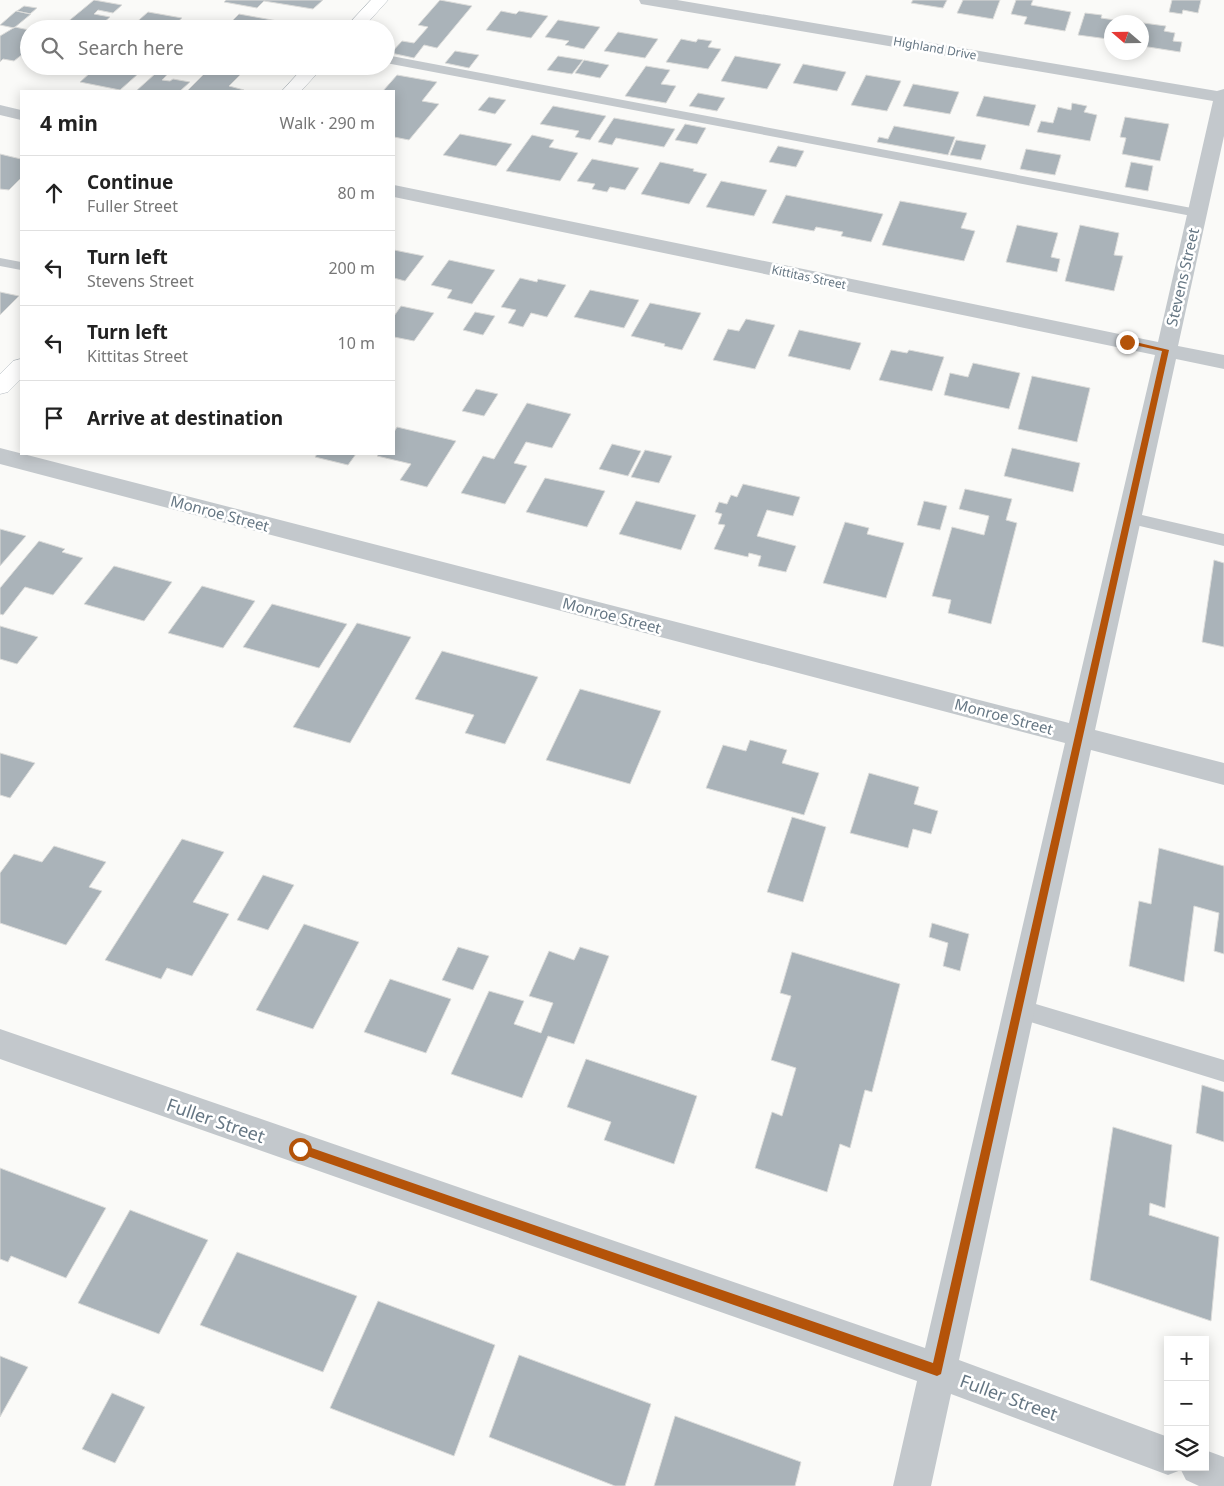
<!DOCTYPE html>
<meta charset="utf-8">
<style>
body{margin:0;font-family:"Noto Sans",sans-serif;background:#f6f6f6;color:#222}
.controls{position:absolute;right:15px;bottom:15px;display:grid;overflow:hidden;border-radius:0px;box-shadow:0 2px 12px #0003}
.controls button{width:45px;height:45px;display:grid;place-items:center;padding:0;border:0;border-bottom:1px solid #e0e0e0;background:#fff;color:#222;font:25px sans-serif}
.compass{position:absolute;left:1104px;top:15px;width:45px;height:45px;border-radius:50%;background:#fff;box-shadow:0 2px 12px #0003;rotate:290deg}
.stop{position:absolute;width:15px;height:15px;margin:-11px;border:4px solid #b45309;border-radius:50%;background:#fff}
.stop.end{background:#b45309;border-color:#fff;box-shadow:0 1px 5px #0008}
.list{margin:0;padding:0;list-style:none}
h2{display:flex;justify-content:space-between;align-items:center;height:65px;margin:0;padding:0 20px;font-size:21px}
h2 small{font-size:16px;font-weight:400;color:#767676}
.list li{display:grid;grid-template-columns:32px 1fr auto;gap:15px;align-items:center;box-sizing:border-box;height:75px;padding:0 20px;border-top:1px solid #e0e0e0}
.list b{display:block;font-size:19px;white-space:nowrap}
.list p{margin:0;font-size:16px;white-space:nowrap;color:#767676}
.list em{font-size:16px;font-style:normal;color:#767676}
.icon{flex:none;width:28px;height:28px;fill:none;stroke:currentColor;stroke-width:2;stroke-linecap:round;stroke-linejoin:round}
.map{position:relative;flex:none;width:1224px;height:1486px;overflow:hidden}
.search{position:absolute;background:#fff;box-shadow:0 2px 12px #0003;left:20px;top:20px;width:375px;height:55px;display:flex;align-items:center;gap:12px;box-sizing:border-box;padding:0 18px;border-radius:28px;color:#767676;font-size:19px}
.panel{position:absolute;background:#fff;box-shadow:0 2px 12px #0003;left:20px;top:90px;width:375px;height:365px;border-radius:0px}
.map>svg:first-child{display:block}
.building{fill:#aab3b9;stroke:#dcdcda}
.lines{fill:none;stroke-linecap:round;stroke-linejoin:round}
.secondary-casing{stroke:#b3babf;stroke-width:1}
.service{fill:#c3c8cc;fill-rule:evenodd}
.minor{fill:#c3c8cc;fill-rule:evenodd}
.secondary{fill:#fff;fill-rule:evenodd}
.route{fill:#b45309}
.labels{text-anchor:middle;dominant-baseline:central;stroke-width:5;stroke-linejoin:round;paint-order:stroke}
.far-street-label{font-size:12px;fill:#657683;stroke:#fff}
.street-label{font-size:15px;fill:#657683;stroke:#fff}
.near-street-label{font-size:18px;fill:#657683;stroke:#fff}
</style>
<div class="map">
<svg width="1224" height="1486" viewBox="0 0 1224 1486">
<rect width="100%" height="100%" fill="#fafaf8"/>
<path class="building" d="M94 0 122 5 113 13 98 10 94 14 110 17 101 25 83 21 76 27 87 29H59Z
M226 0H323L313 9 264 1 257 8 224 2Z
M440 0 472 6 437 48 424 45 414 58 391 53 402 41 414 43 428 27 418 25Z
M913 0H947L943 8 911 3Z
M963 0H1000L993 19 957 13Z
M1016 0H1033L1031 5 1071 12 1065 31 1024 24 1027 17 1011 14Z
M1172 0H1201L1198 13 1183 10 1182 14 1169 12Z
M24 6 37 8 30 14 17 11Z
M16 11 31 14 14 28 0 25Z
M501 11 516 14 519 11 548 16 531 38 486 30Z
M148 12 182 18 170 29H142L131 27Z
M1085 13 1102 15 1101 18 1128 22H1112V38H1109L1108 39 1078 35Z
M239 14 294 24 290 29H224Z
M558 20 600 27 584 49 565 45 569 41 545 37Z
M1143 23 1166 26 1164 31 1175 33 1173 41 1182 42 1180 52 1142 46Z
M15 27 29 30V49L14 61 3 59 0 62V36Z
M618 32 658 39 645 58 604 51Z
M681 39 696 42 698 39 712 41 708 47 721 49 708 69 666 62Z
M455 51 479 55 469 68 445 63Z
M558 56 583 60 572 74 547 70Z
M735 56 781 64 767 89 721 81Z
M584 60 609 65 600 78 575 73Z
M803 64 846 72 837 91 793 83Z
M100 66H147L120 90 80 82 91 72 100 74 107 68Z
M646 66 670 70 661 84 676 86 666 103 625 96Z
M211 67 242 73 229 86 244 90 243 91H187Z
M156 73 167 75 162 80 170 81 173 79 190 82 180 91H136Z
M397 75 437 82 422 101 439 104 409 140 394 137V91H383Z
M866 75 901 81 887 111 851 105Z
M913 84 959 92 950 114 903 106Z
M698 93 725 98 717 111 689 106Z
M984 96 1036 105 1029 126 976 116Z
M489 97 506 100 495 114 478 110Z
M1072 103 1087 106 1084 112 1097 115 1090 141 1037 132 1041 121 1053 123 1058 107 1071 110Z
M553 106 606 116 590 140 575 137 579 131 540 124Z
M1125 117 1169 124 1160 161 1122 154 1126 138 1120 137Z
M614 118 675 129 664 147 616 138 612 145 598 142Z
M685 124 706 128 697 144 675 140Z
M894 126 955 137 948 155 877 142 879 137 888 139Z
M460 134 512 144 496 166 443 155Z
M532 135 554 140 549 147 578 153 560 181 506 171Z
M956 140 986 145 981 160 950 155Z
M778 146 804 151 796 167 769 162Z
M1026 149 1061 155 1055 175 1020 169Z
M0 154 21 159V178L9 190 0 189Z
M592 159 639 168 625 190 610 187 607 192 592 189 595 184 577 181Z
M660 162 694 169 693 171 707 174 689 204 641 194Z
M1131 162 1153 166 1148 191 1125 187Z
M721 181 767 190 754 216 706 207Z
M786 195 883 214 871 242 841 236 843 232 816 227 814 231 772 223Z
M900 201 967 213 961 228 975 231 964 261 882 245Z
M1017 225 1058 233 1051 257 1060 259 1057 272 1006 262Z
M1080 225 1119 233 1114 255 1123 256 1114 291 1065 281Z
M394 250 424 256 405 281 394 278Z
M449 260 495 270 472 304 447 298 452 290 431 285Z
M520 278 537 282 538 279 566 285 547 317 531 313 523 327 508 323 516 310 501 307Z
M590 290 639 300 624 328 574 317Z
M0 292 19 296 0 315Z
M650 303 701 313 682 350 664 346 665 344 631 336Z
M401 306 434 313 414 341 394 337V316Z
M475 312 495 316 483 335 463 330Z
M746 319 775 325 755 369 713 360 728 329 739 331Z
M799 330 861 343 850 370 788 356Z
M891 350 907 353 909 350 944 357 932 391 879 380Z
M973 363 1020 373 1009 409 944 395 950 373 968 377Z
M1032 376 1090 388 1077 442 1018 429Z
M476 389 498 394 484 416 462 411Z
M527 403 571 414 552 448 526 442 514 463 527 466 505 504 461 493 483 456 494 459Z
M397 427 456 441 427 487 400 480 411 464 377 456 379 454H394V432Z
M612 444 641 451 628 476 599 469Z
M1012 448 1080 463 1073 492 1004 476Z
M645 450 672 456 659 483 631 477Z
M317 454H356L348 465 315 457Z
M545 478 605 491 587 527 526 512Z
M743 484 800 497 793 516 767 510 757 536 796 546 786 572 758 566 761 556 749 553 748 557 714 549 725 525 718 524 722 514 715 512 719 502 727 504 731 495 737 497Z
M965 489 1012 499 1006 520 1017 523 991 624 948 613 951 600 932 596 952 527 984 535 989 516 959 509Z
M636 501 696 515 681 550 619 534Z
M924 501 947 506 940 530 917 525Z
M845 522 869 528 867 534 904 543 886 598 823 583Z
M0 529 26 536 0 566Z
M39 541 65 549 62 552 83 558 53 595 25 587 3 615 0 614V588Z
M1214 560 1224 563V647L1202 642Z
M114 566 172 582 144 621 84 604Z
M202 586 255 601 223 648 168 633Z
M272 604 347 624 319 668 243 647Z
M357 623 411 637 350 743 293 727Z
M0 626 38 637 17 664 0 659Z
M442 651 538 677 505 744 465 733 474 715 415 699Z
M580 689 661 711 630 784 546 760Z
M750 740 787 750 782 763 819 773 804 815 706 788 723 745 746 751Z
M0 753 35 763 10 798 0 795Z
M869 773 919 787 914 804 938 811 931 834 913 829 908 848 850 833Z
M792 817 826 827 803 902 767 892Z
M182 839 224 852 193 902 229 914 192 976 167 968 161 979 105 960Z
M54 846 106 862 89 887 102 891 66 945 0 923V873L14 854 42 862Z
M1159 848 1224 866V954L1214 951 1219 913 1194 906 1184 982 1129 966 1139 901 1151 904Z
M263 875 294 885 268 930 237 920Z
M932 923 969 934 960 971 943 966 948 943 929 937Z
M304 924 359 942 313 1029 256 1010Z
M458 947 489 956 473 990 442 980Z
M580 947 609 956 574 1044 548 1036 522 1098 451 1074 489 991 524 1001 514 1024 541 1033 553 1003 529 996 549 951 574 960Z
M792 952 900 984 872 1092 865 1090 850 1148 840 1144 827 1192 755 1168 772 1112 782 1116 796 1068 771 1060 791 996 780 993Z
M390 979 451 999 426 1053 364 1032Z
M586 1059 697 1096 674 1164 604 1140 611 1122 567 1107Z
M1202 1085 1224 1092V1142L1196 1133Z
M1113 1127 1172 1145 1165 1208 1150 1203 1149 1215 1219 1237 1211 1321 1090 1280Z
M0 1168 106 1208 66 1278 11 1256 8 1262 0 1259Z
M130 1210 208 1240 159 1334 78 1303Z
M237 1252 357 1296 323 1372 200 1325Z
M378 1301 495 1345 454 1456 330 1408Z
M519 1355 651 1404 625 1486H615L489 1437Z
M0 1356 28 1367 0 1417Z
M112 1393 145 1407 115 1463 82 1449Z
M675 1416 801 1462 795 1486H654Z"/>
<g class="lines">
<g class="secondary-casing">
<path id="secondary" d="M371 0H388L362 29H344Z
M305 66H324L301 91H282Z
M21 359V379L8 392 0 394V374L13 361Z"/>
</g>
<path class="service" d="M386 55 1197 209 1202 210 1204 213 1202 216 1197 217 386 63Z
M0 258 21 262V270L0 266Z
M1129 512 1224 534V546L1123 522 1120 518 1123 514Z
M1019 999 1224 1060V1082L1011 1016 1008 1009 1011 1002Z"/>
<path class="minor" d="M639 0H677L1217 91 1224 89V136L1178 346 1224 355V369L1176 359 1095 730 1224 763V785L1091 750 959 1360 1168 1437V1467H1205V1450L1224 1457V1486H1199L1186 1480 1181 1470 1168 1475 951 1394 931 1486H893L917 1381 0 1059V1029L925 1348 1065 743 0 464V448L1069 723 1155 355 394 197V185L1158 342 1213 101 647 5 641 4Z
M0 105 21 110V120L0 115Z"/>
<use href="#secondary" class="secondary"/>
</g>
<path class="route" d="M1127 340 1169 350 941 1374 937 1376 296 1152V1145L300 1144 933 1363 1162 351 1125 343 1124 342Z"/>
<g class="labels">
<g class="far-street-label">
<text transform="translate(935 48) rotate(10)">Highland Drive</text>
<text transform="translate(809 277) rotate(12)">Kittitas Street</text>
</g>
<g class="street-label">
<text transform="translate(1182 277) rotate(-77)">Stevens Street</text>
<text transform="translate(220 513) rotate(15)">Monroe Street</text>
<text transform="translate(612 615) rotate(15)">Monroe Street</text>
<text transform="translate(1004 716) rotate(15)">Monroe Street</text>
</g>
<g class="near-street-label">
<text transform="translate(216 1120) rotate(19)">Fuller Street</text>
<text transform="translate(1009 1397) rotate(20)">Fuller Street</text>
</g>
</g>
</svg>
<div class="controls">
<button>+</button>
<button>−</button>
<button><svg class="icon" aria-label="layers" viewBox="0 0 24 24"><path d="M12 4l9 5-9 5-9-5zM3 14l9 5 9-5"/></svg></button>
</div>
<svg class="compass" viewBox="-18 -18 36 36"><path d="M0-13l5 13h-10z" fill="#e53935"/><path d="M0 13l5-13h-10z" fill="#767676"/></svg>
<div class="stop" style="left:300px;top:1149px"></div>
<div class="stop end" style="left:1127px;top:342px"></div>
<div class="search"><svg class="icon" aria-label="search" viewBox="0 0 24 24"><circle cx="10" cy="10" r="6"/><path d="M15 15l6 6"/></svg>Search here</div>
<section class="panel">
<h2>4 min<small>Walk · 290 m</small></h2>
<ul class="list">
<li><svg class="icon" aria-label="ahead" viewBox="0 0 24 24"><path d="M12 20V5M6 11l6-6 6 6"/></svg><div><b>Continue</b><p>Fuller Street</p></div><em>80 m</em></li>
<li><svg class="icon" aria-label="left" viewBox="0 0 24 24"><path d="M17 20v-9H6M10 6l-5 5 5 5"/></svg><div><b>Turn left</b><p>Stevens Street</p></div><em>200 m</em></li>
<li><svg class="icon" aria-label="left" viewBox="0 0 24 24"><path d="M17 20v-9H6M10 6l-5 5 5 5"/></svg><div><b>Turn left</b><p>Kittitas Street</p></div><em>10 m</em></li>
<li><svg class="icon" aria-label="arrive" viewBox="0 0 24 24"><path d="M6 21V4h12l-3 4 3 4H6"/></svg><div><b>Arrive at destination</b></div></li>
</ul>
</section>
</div>
